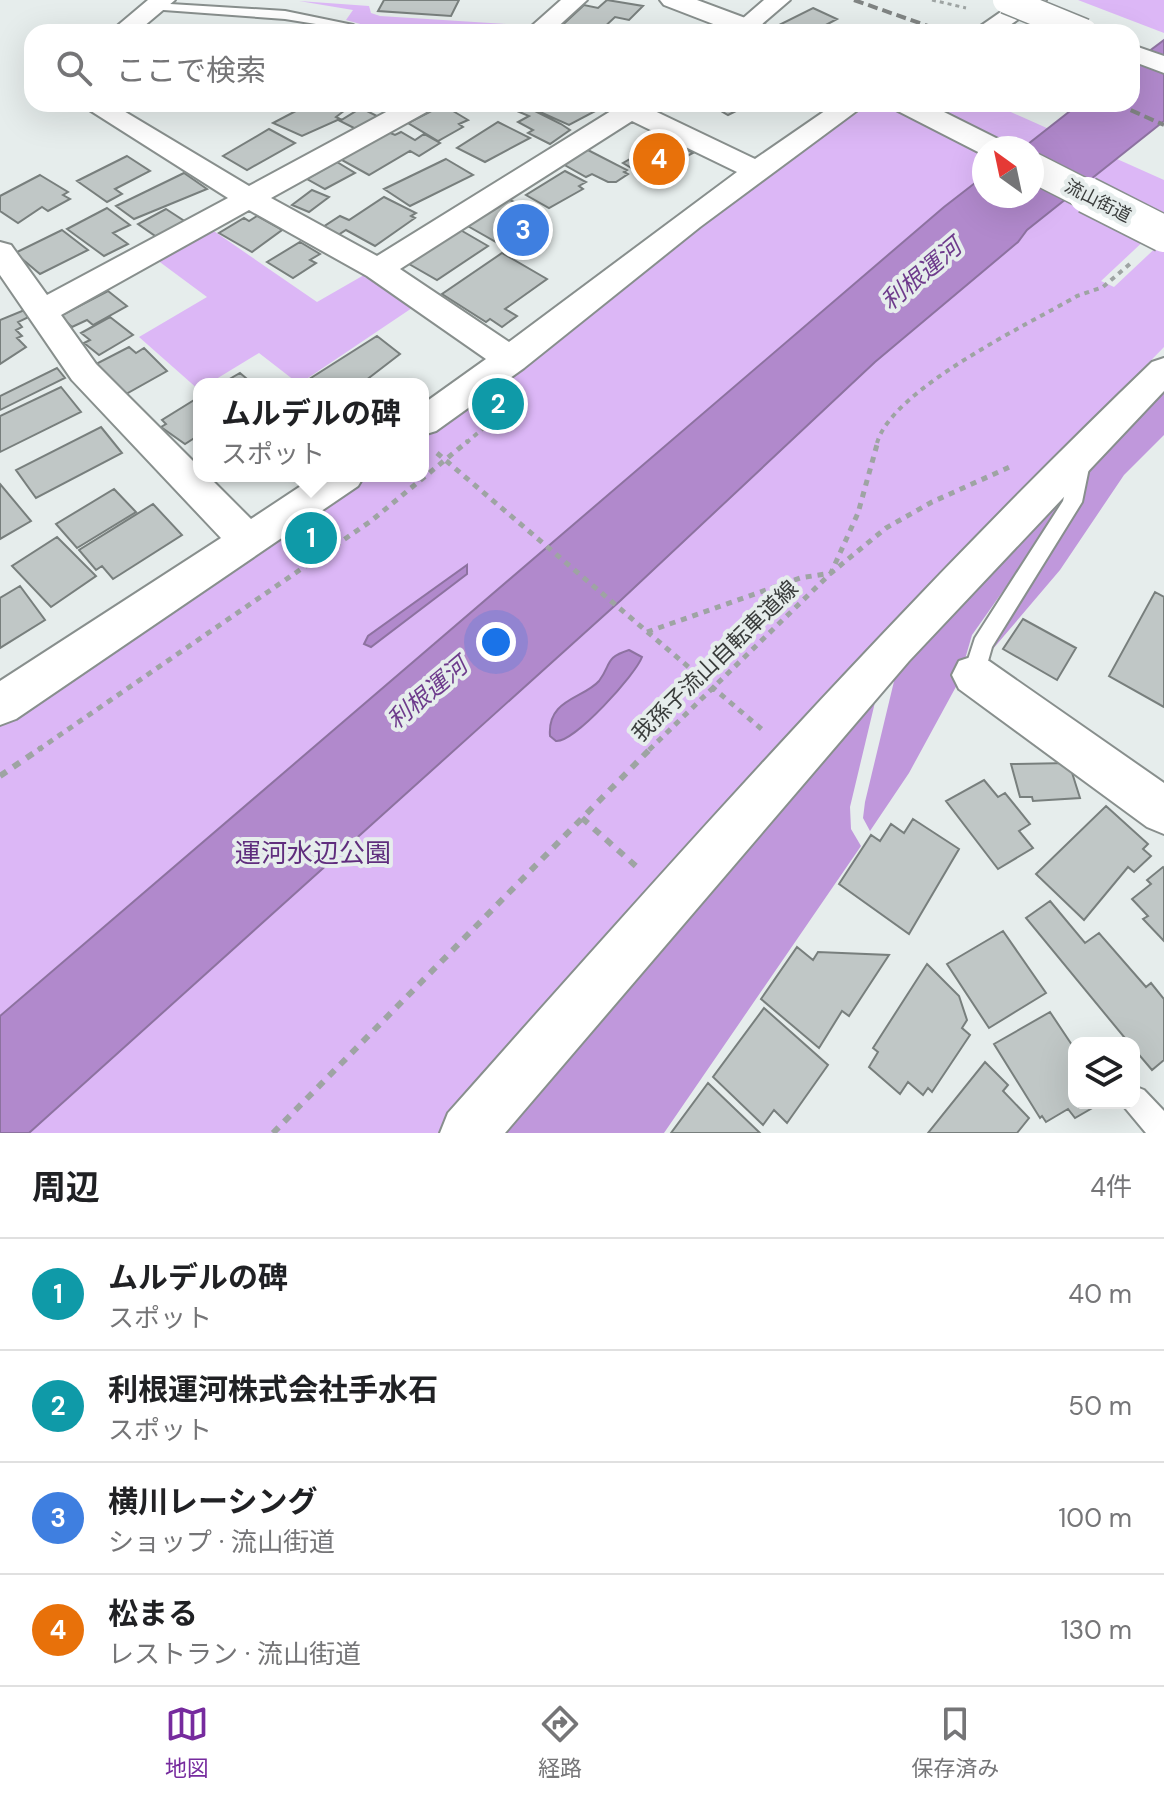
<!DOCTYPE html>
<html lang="ja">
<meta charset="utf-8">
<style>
body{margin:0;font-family:"DM Sans","Noto Sans JP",sans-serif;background:#f6f6f6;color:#202124}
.controls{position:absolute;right:24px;bottom:24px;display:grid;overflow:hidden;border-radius:16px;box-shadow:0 8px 32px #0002}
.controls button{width:72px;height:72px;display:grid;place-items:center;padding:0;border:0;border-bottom:2px solid #e0e0e0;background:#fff;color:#202124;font:40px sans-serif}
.compass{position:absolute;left:972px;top:136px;width:72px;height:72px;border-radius:50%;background:#fff;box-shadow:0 8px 32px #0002;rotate:327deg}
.you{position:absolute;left:496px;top:642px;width:28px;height:28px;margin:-20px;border:6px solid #fff;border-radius:50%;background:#1a73e8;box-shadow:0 0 0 12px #1a73e833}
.badge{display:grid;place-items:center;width:52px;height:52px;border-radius:50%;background:#762b9e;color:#fff;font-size:26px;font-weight:700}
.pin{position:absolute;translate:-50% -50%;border:4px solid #fff;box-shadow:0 2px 8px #0006}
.popup{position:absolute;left:193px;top:378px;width:236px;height:104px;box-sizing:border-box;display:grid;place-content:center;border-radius:16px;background:#fff;filter:drop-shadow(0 2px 6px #0005);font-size:26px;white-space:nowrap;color:#757577}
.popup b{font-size:30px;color:#202124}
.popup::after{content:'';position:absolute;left:50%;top:100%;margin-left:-16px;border:16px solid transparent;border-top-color:#fff}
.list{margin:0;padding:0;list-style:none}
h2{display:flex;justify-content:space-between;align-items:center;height:104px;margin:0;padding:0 32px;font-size:34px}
h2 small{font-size:26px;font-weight:400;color:#757577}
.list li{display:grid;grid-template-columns:52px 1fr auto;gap:24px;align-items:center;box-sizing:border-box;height:112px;padding:0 32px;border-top:2px solid #e0e0e0}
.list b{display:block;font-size:30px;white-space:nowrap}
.list p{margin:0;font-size:26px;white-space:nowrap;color:#757577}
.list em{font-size:26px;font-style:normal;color:#757577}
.icon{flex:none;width:44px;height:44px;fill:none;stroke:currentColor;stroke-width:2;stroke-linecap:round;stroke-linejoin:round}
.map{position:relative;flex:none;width:1164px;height:1133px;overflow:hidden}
.search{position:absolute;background:#fff;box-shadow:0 8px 32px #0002;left:24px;right:24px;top:24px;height:88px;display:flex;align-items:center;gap:20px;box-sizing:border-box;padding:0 28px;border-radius:24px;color:#757577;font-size:30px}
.sheet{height:552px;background:#fff}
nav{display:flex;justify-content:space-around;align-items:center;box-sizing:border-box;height:112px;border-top:2px solid #e0e0e0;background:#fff;font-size:22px;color:#757577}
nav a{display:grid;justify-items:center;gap:4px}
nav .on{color:#762b9e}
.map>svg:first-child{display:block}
.green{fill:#dcb7f6}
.forest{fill:#c098dc}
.water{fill:#b189cc;stroke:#8d72a0;stroke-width:2}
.building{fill:#c0c7c6;stroke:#787f7d;stroke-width:2}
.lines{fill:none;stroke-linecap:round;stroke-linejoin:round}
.lane-casing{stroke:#888f8d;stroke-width:4}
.street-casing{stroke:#888f8d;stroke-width:4}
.secondary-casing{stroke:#888f8d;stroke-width:4}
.path-far3{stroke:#9ea4a3;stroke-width:3;stroke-dasharray:4 4;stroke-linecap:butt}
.path-far2{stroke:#9ea4a3;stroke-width:4;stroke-dasharray:5 5;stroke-linecap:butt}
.path-far1{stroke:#9ea4a3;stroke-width:5;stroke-dasharray:6 6;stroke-linecap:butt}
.path{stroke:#9ea4a3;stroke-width:6;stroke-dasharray:8 8;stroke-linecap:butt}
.lane{fill:#fff;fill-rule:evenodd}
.street{fill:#fff;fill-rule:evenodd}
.secondary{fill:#fff;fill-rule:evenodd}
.rail{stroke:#808483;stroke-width:4;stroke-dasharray:10 5;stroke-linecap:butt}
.street-bridge-casing{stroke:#888f8d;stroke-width:29;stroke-linecap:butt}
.secondary-bridge-far1-casing{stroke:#888f8d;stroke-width:32;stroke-linecap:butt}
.secondary-bridge-casing{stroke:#888f8d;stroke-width:39;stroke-linecap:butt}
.street-bridge{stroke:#fff;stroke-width:26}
.secondary-bridge-far1{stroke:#fff;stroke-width:29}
.secondary-bridge{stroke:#fff;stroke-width:36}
.labels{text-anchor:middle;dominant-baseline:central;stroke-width:8;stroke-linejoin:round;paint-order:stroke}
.far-street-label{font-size:18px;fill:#393c3b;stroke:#e6edec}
.street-label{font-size:22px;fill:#393c3b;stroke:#e6edec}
.water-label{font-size:24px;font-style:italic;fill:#6e3b8c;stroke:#e6edec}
.near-park-label{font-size:26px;fill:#5f2d7d;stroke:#e6edec}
</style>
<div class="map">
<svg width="1164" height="1133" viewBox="0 0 1164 1133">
<rect width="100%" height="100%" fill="#e6edec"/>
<path class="green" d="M1078 0H1164V33Z
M299 1 369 6 371 13 380 16 537 26 529 32H389L346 20 353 10Z
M993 104 1049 129 1023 148H984V176L944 207 1018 242 1027 230 1117 159 1164 180V222L1101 281 1114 287 1164 240V347L847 673 441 1133H0V724L369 476H423V439L813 142 871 104Z
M208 227 317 302 364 275 412 308 299 384 259 353 208 384H199V390L139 337 207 297 153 257Z"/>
<path class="forest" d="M1164 390V435L1124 475 1060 570 986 657 1088 466Z
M1059 493 1065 503 972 635 958 683 909 773 870 831 863 818 865 802 896 673Z
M876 698 850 807 851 829 861 846 664 1133H495Z"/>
<path class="water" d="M1164 40V121L1027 230 1018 242 875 362 620 601 29 1133H0V1016L944 207 984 176V196H1032V148H1023L1079 104H1132V64Z
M467 565V574L371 647 364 644 368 636Z
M629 650 642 657C636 674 574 743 556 741L550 736C547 699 583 699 599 681 612 664 604 658 629 650Z"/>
<path class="building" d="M384 0H459L451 16 378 11Z
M607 0 643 6 629 20 615 17 599 32 556 31 584 5 598 8Z
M813 8 837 19 813 32H793L779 25Z
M309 104H353L336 117 340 119 302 136 273 123Z
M553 104H592L601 108 569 125 540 112Z
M709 104H750L728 115Z
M443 105 468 120 459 124 463 127 438 141 408 123Z
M525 106 561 124 570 130 550 144 528 133 533 130 518 122 529 116 517 111Z
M361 108 381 118 360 131 340 121Z
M498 122 530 138 485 162 457 148Z
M269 129 295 143 247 170 223 156Z
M388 132 395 135 401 132 415 140 424 134 440 143 419 156 410 151 369 175 340 159Z
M667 138 693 153 647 177 623 163Z
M584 148 627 170 624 172 628 174 616 182H608L592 174 586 177 561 163Z
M127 156 150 171 115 189 122 194 107 202 77 181Z
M446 159 473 175 410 206 384 189Z
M337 162 355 173 325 189 307 179Z
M565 171 586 182 579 186 583 189 549 208 526 195Z
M184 173 207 189 134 219 116 206Z
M40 175 68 192 63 195 70 199 48 211 42 207 18 223 0 211V196Z
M312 190 329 197 309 212 292 205Z
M384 197 416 213 411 216 415 218 375 246 346 230 338 235 323 227 340 216 349 220Z
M507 199 543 214 536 219 545 224 532 233 527 231 503 246 466 225Z
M107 208 130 225 113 233 128 244 104 256 67 229Z
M166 209 189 224 161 240 138 224Z
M257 216 282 230 252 252 219 233 244 218 249 221Z
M457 228 488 246 437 280 409 264 425 253 421 251Z
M62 230 88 250 40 274 15 253Z
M300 242 320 254 310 260 316 263 293 278 267 262Z
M502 253 547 279 505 309 517 316 502 327 490 319 486 322 442 294Z
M108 291 127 306 93 325 87 320 72 327 60 316Z
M27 309 33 315 18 322 22 327 16 330 22 336 17 338 26 347 0 364V320Z
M110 317 133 335 99 355 84 343 90 340 81 333Z
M377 336 400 354 361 384 303 383Z
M129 347 136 353 144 348 167 371 126 394 96 364Z
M57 368 65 378 0 410V396Z
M240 373 253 384H221Z
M61 387 81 412 0 452V416Z
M199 397V435L185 444 161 427 166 424 162 420Z
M101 427 122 453 36 498 16 470Z
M0 484 31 521 0 539Z
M114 489 136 512 77 548 56 524Z
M153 504 182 535 113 579 102 566 96 570 79 550Z
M57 537 96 576 51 607 12 566Z
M20 586 45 620 0 648V598Z
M1155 592 1164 597V707L1109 676Z
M1023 619 1076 648 1057 680 1003 649Z
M1069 763 1080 798 1033 801 1032 797H1020L1011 764Z
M984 780 998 797 1005 793 1030 824 1019 831 1033 848 998 869 946 801Z
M1106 806 1148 844 1143 849 1151 856 1134 872 1128 867 1084 920 1036 874Z
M913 819 959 849 909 934 839 884 871 835 880 841 891 824 904 833Z
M1163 867 1164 868V941L1143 919 1148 916 1132 899 1151 884 1147 880Z
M1050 901 1085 943 1099 933 1146 987 1151 983 1164 999V1060L1152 1070 1134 1049V1043H1129L1026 918Z
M1003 931 1046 993 989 1028 947 964Z
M797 947 813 960 818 952 889 955 849 1016 842 1011 819 1048 761 999Z
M927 964 959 996 967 1020 962 1028 970 1035 932 1092 928 1088 923 1095 908 1082 900 1094 869 1067 878 1052 873 1048Z
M764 1008 828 1065 787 1123 774 1110 763 1125 713 1077Z
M1050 1012 1074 1048V1103H1101L1075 1118 1068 1109 1046 1122 1042 1116 1040 1118 994 1044Z
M985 1062 1008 1085 1003 1091 1029 1118 1017 1133H928Z
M708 1083 760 1133H671Z"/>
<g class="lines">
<g class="lane-casing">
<path id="lane" d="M154 3 285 11 353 25 347 29 285 19 150 9V5Z
M1082 451 1091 458 1082 502 992 647 982 682 974 685 966 682 963 675 975 638 1063 501 1073 458Z
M1134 1086 1144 1090 1164 1111V1133H1146L1121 1103H1134Z"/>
</g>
<g class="street-casing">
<path id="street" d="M148 0H175L137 32H110Z
M561 0H587L552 32H525Z
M764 0H790L754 31H738L734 26Z
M1018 0H1046L1000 32H972Z
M1132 45 1164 56V73L1132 61Z
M80 104H112L249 186 401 104H434L430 110 271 198 377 256 611 111 604 104H640L755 159 835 104H866L700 227 524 368 436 431 423 435V404L486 359 367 276 249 210 61 315 96 364 199 467V476H208L251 519 316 476H364L358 486 16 719 0 725V681L221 538 72 380 0 275V242L11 245 47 295 228 198ZM632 121 737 172 509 342 400 269Z
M1164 358V391L909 661 505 1133H440L448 1113C676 856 904 600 1152 362Z
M974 656 989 661 1164 783V834L1147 827 959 689 952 675 959 661Z"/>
</g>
<g class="secondary-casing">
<path id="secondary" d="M660 0H697L767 26 771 32H734L664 5Z
M892 104H928L1004 142 1008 148H984L982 154 896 110Z"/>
</g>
<path class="path-far3" d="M932 0 966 8"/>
<path class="path-far2" d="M466 443 486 426
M877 443C892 389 1027 325 1077 296L1103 287 1131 263"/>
<path class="path-far1" d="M437 453 765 732
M647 632 800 578 831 573 886 528 932 502 1014 465
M38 750 371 521 468 441
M649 750 831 573 858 513 878 441"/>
<path class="path" d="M0 776 41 748
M582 818 638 868
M273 1133 651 748"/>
<use href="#lane" class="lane"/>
<use href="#street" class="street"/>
<use href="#secondary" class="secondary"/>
<path class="rail" d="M854 0 945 32
M1117 104 1164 125"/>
<g class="street-bridge-casing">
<path id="street-bridge" d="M1006 0 1084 32"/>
</g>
<g class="secondary-bridge-far1-casing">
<path id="secondary-bridge-far1" d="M1032 167 1091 197"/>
</g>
<g class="secondary-bridge-casing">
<path id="secondary-bridge" d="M1087 195 1164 234"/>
</g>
<use href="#street-bridge" class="street-bridge"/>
<use href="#secondary-bridge-far1" class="secondary-bridge-far1"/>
<use href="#secondary-bridge" class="secondary-bridge"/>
</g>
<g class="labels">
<g class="far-street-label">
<text transform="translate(1098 201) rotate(27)">流山街道</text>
</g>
<g class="street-label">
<text transform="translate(715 661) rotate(-44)">我孫子流山自転車道線</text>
</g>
<g class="water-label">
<text transform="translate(921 274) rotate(-40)">利根運河</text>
<text transform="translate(427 693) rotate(-40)">利根運河</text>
</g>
<g class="near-park-label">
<text x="313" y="853">運河水辺公園</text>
</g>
</g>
</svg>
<div class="controls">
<button><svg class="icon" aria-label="layers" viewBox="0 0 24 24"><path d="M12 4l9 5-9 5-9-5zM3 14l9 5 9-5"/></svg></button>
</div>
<svg class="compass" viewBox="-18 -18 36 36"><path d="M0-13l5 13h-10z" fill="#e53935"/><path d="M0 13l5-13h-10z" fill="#757577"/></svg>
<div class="you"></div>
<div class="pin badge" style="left:311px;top:538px;background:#0f9aa8">1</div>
<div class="popup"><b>ムルデルの碑</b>スポット</div>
<div class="pin badge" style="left:498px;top:404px;background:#0f9aa8">2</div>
<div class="pin badge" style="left:523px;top:230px;background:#3f7fe0">3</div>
<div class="pin badge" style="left:659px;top:159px;background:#e8710a">4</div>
<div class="search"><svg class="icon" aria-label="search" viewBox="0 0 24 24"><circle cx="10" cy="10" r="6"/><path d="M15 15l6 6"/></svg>ここで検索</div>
</div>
<section class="sheet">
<h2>周辺<small>4件</small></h2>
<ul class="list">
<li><span class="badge" style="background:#0f9aa8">1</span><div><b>ムルデルの碑</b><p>スポット</p></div><em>40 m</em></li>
<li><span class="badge" style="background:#0f9aa8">2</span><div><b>利根運河株式会社手水石</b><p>スポット</p></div><em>50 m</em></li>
<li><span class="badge" style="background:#3f7fe0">3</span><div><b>横川レーシング</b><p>ショップ · 流山街道</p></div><em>100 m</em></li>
<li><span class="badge" style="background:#e8710a">4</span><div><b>松まる</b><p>レストラン · 流山街道</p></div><em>130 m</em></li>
</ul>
</section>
<nav>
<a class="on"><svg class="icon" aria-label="map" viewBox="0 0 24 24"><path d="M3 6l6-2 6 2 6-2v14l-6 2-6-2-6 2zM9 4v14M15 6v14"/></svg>地図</a>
<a><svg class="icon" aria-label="directions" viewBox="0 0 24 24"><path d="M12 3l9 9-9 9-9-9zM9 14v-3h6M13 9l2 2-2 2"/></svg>経路</a>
<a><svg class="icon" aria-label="saved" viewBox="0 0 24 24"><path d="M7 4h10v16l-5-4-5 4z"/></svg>保存済み</a>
</nav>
